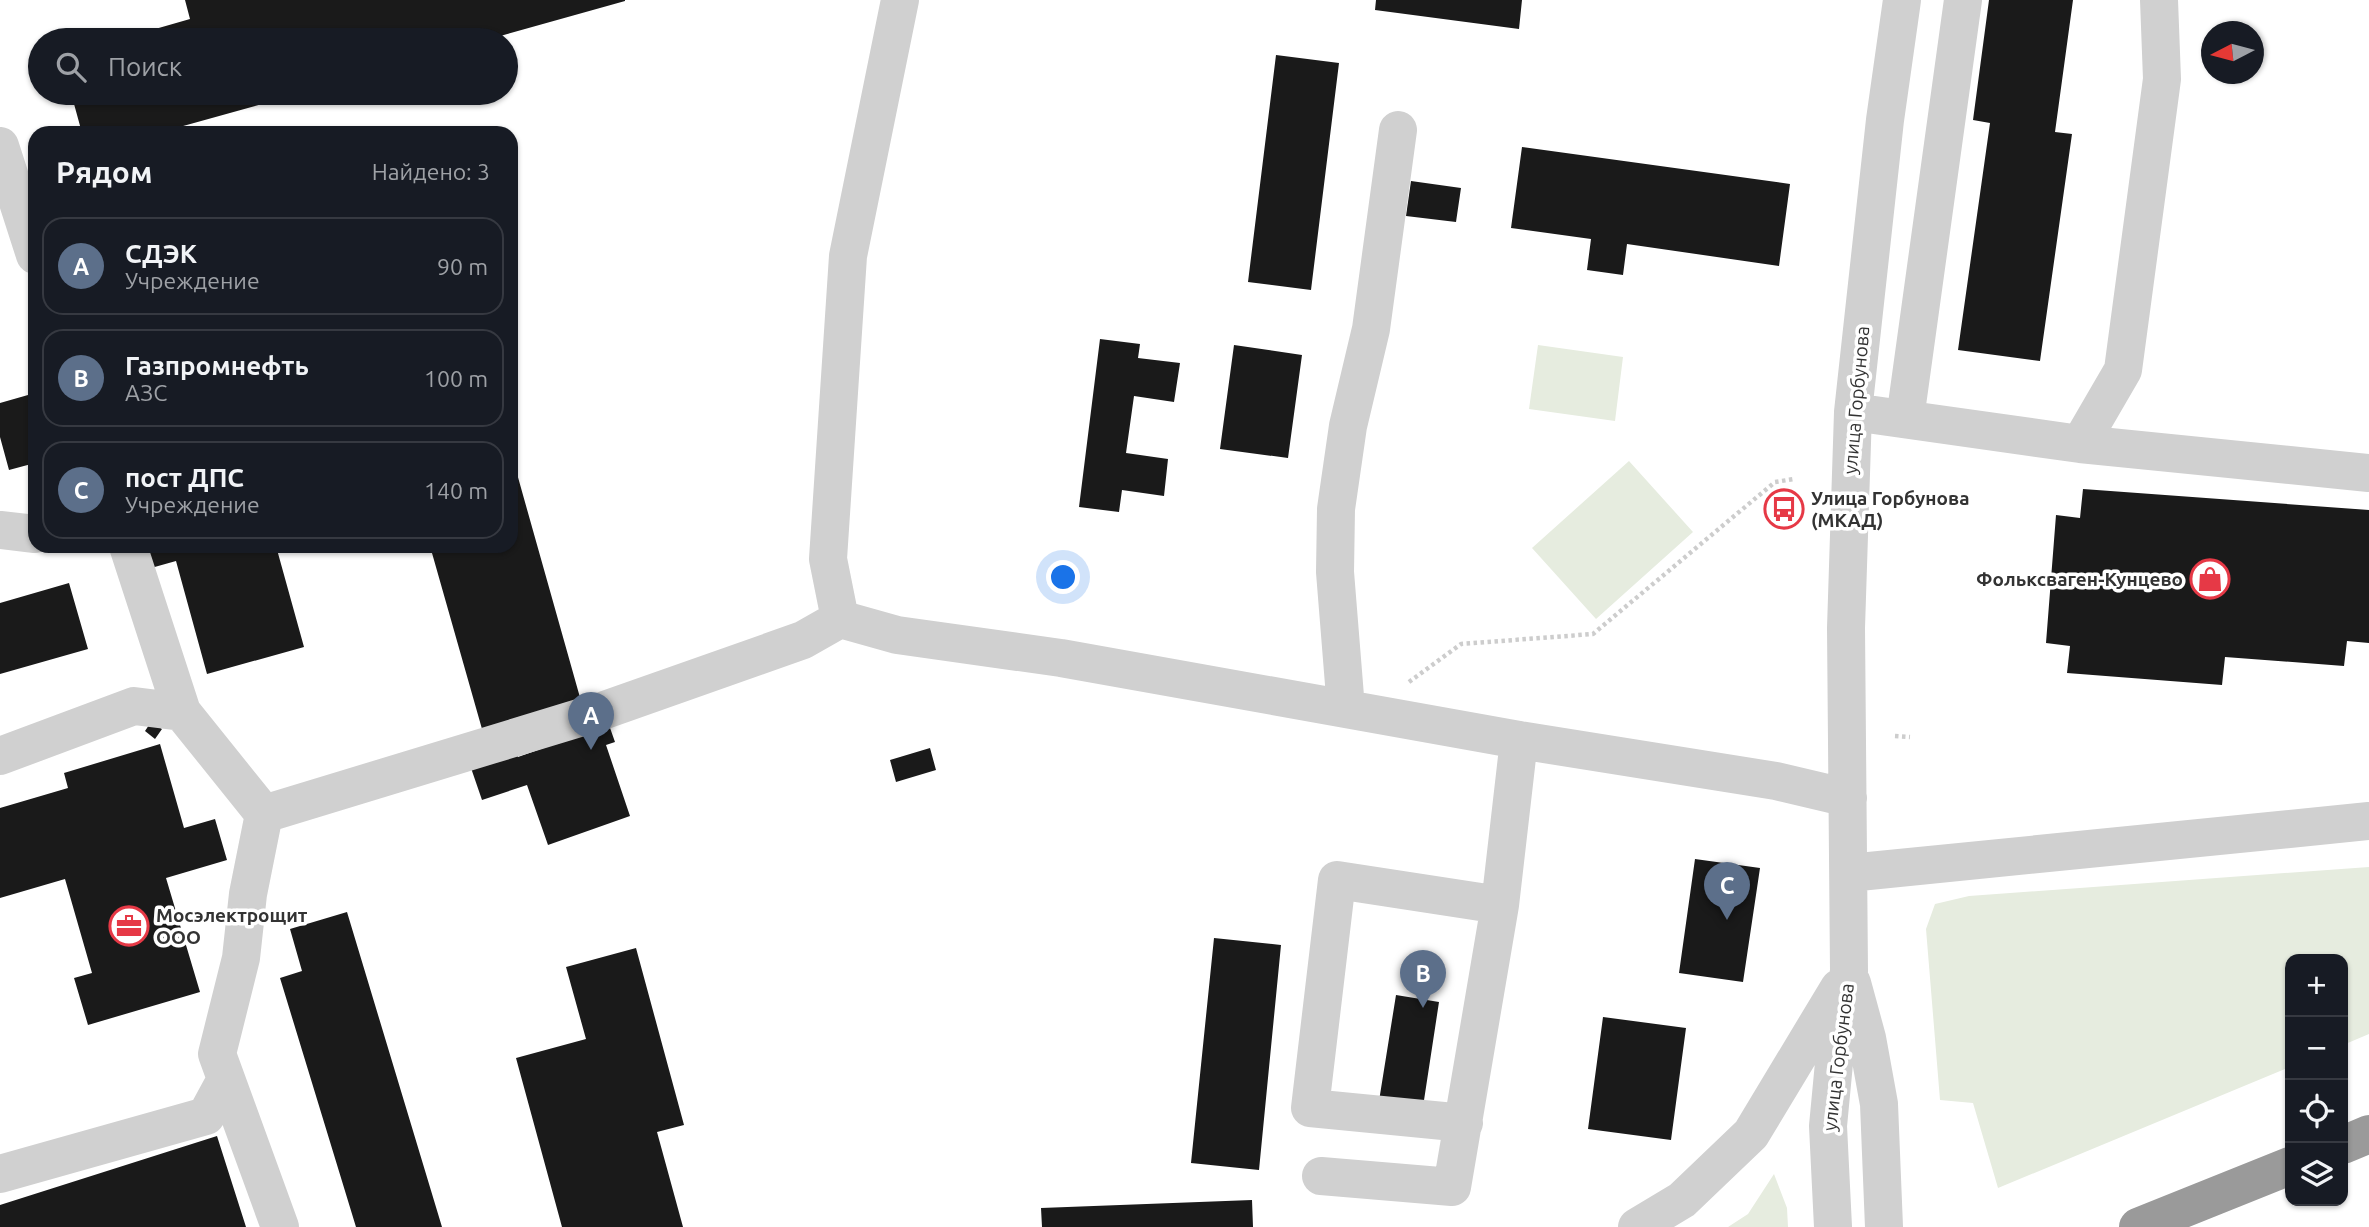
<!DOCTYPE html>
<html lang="ru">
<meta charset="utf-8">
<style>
body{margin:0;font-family:Ubuntu,sans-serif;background:#20242c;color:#f1f3f6}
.controls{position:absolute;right:21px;bottom:21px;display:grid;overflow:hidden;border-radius:14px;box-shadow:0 2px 5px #0004}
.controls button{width:63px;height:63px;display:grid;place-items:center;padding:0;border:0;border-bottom:2px solid #363941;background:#171b24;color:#f1f3f6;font:35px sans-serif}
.compass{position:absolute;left:2201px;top:21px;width:63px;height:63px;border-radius:50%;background:#171b24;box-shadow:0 2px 5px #0004;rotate:264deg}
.you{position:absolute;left:1064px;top:578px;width:24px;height:24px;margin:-18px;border:5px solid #fff;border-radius:50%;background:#1a73e8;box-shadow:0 0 0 10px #1a73e833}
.badge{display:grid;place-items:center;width:46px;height:46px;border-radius:50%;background:#e63946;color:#fff;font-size:23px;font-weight:700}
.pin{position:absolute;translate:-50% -58px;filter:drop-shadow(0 2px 4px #0008)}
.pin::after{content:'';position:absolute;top:37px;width:24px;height:21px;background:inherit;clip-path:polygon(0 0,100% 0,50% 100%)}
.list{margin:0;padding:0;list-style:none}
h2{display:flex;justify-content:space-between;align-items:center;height:91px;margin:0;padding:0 28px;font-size:30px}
h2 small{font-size:23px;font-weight:400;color:#9ea1a6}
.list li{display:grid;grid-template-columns:46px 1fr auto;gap:21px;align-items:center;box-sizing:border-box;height:98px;margin:0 14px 14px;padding:0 14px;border:2px solid #363941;border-radius:21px}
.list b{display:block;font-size:26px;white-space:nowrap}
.list p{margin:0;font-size:23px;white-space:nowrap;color:#9ea1a6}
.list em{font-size:23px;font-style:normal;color:#9ea1a6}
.icon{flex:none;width:38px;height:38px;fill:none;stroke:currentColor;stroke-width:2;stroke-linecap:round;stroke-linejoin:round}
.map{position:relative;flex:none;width:2369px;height:1227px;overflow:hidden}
.search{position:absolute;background:#171b24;box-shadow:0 2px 5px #0004;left:28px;top:28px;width:490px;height:77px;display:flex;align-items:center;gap:18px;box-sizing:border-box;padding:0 24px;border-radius:38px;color:#9ea1a6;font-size:26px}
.panel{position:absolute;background:#171b24;box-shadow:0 2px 5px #0004;left:28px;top:126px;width:490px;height:427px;border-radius:21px}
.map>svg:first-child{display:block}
.green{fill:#e6ecdf}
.building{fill:#1a1a1a}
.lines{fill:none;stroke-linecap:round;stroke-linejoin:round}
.path{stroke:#cdcdcd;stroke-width:4.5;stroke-dasharray:3.5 3.5;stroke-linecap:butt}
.minor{stroke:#d0d0d0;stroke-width:38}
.highway{stroke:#9a9a9a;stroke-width:38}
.labels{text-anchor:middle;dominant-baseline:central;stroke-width:7;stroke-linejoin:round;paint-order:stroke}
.street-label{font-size:19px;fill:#333;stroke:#fff}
.poi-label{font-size:19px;font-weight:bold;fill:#333;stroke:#fff;text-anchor:start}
</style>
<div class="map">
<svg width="2369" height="1227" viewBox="0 0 2369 1227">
<rect width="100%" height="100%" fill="#fff"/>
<path class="green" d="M1538 345 1623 357 1615 421 1529 409Z
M1629 461 1693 532 1596 619 1532 548Z
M2369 867V1034L2343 1045V959H2290V1067L1998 1188 1973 1103 1940 1100 1926 929 1935 904 1969 896Z
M1774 1174 1787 1208 1788 1227H1728L1748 1214Z"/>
<path class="building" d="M185 0H625V1L486 40H117L190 19Z
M1376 0H1522L1519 29 1375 10Z
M1989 0H2073L2055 132 2072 134 2040 361 1958 350 1990 123 1973 120Z
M1276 55 1339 63 1311 290 1248 282Z
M71 93H297L298 94 158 133H82Z
M1522 147 1790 184 1779 266 1627 244 1623 275 1587 270 1591 239 1511 228Z
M1411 181 1461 188 1456 222 1406 216Z
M1100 339 1140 344 1138 358 1180 363 1174 402 1134 396 1126 453 1168 459 1164 496 1122 490 1119 512 1079 507Z
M1234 345 1302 355 1288 458 1220 449Z
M35 393V463L9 470 0 437V403Z
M512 456 581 701 482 729 430 546H511Z
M2083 489 2369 510V643L2347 641 2344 666 2225 657 2222 685 2067 673 2070 646 2046 643 2056 515 2080 518Z
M145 546H276L304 647 207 674 176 561 151 568Z
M69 583 88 649 0 674V603Z
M151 722 162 729 155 739 145 731Z
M609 725 615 742 606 745 630 816 548 845 527 785 482 800 471 768 516 753 518 757Z
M160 744 184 828 215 819 227 860 166 878 200 992 88 1025 74 978 92 973 65 879 0 898V808L68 788 64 773Z
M930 748 936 770 896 782 890 760Z
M1695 859 1760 868 1743 982 1679 973Z
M347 912 442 1227H356L280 978 302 971 290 929Z
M1214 938 1281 945 1259 1170 1191 1163Z
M636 948 684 1125 657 1132 683 1227H562L516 1058 586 1039 566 967Z
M1396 995 1439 1002 1419 1133 1375 1126Z
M1603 1017 1686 1028 1671 1140 1588 1129Z
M217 1136 246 1227H0V1205Z
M1252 1200 1253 1227H1042L1041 1208Z"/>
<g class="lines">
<path class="path" d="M1409 682 1461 644 1593 634 1775 482 1794 479
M1895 736 1910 737"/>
<path class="minor" d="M900 0 848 256 828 559 840 619 897 635 1061 658 1519 740 1776 781 1848 798
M0 146 35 255
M1853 412 2080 444 2369 473
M1905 419 1963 0
M2080 444 2123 370 2162 79 2159 0
M0 530 35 534
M128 546 182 712 264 814 602 711 803 640 840 619
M1346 709 1335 572 1336 509 1348 426 1371 329 1398 130
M0 756 134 706 182 712
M264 814 248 894 241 958 217 1054 280 1227
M1849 873 2369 821
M1852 983 1867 1038 1879 1104 1884 1227
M1464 1123 1310 1108 1337 880 1500 905
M0 1174 206 1116 225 1081
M1321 1176 1452 1187 1500 905 1519 740
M1637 1227 1682 1200 1751 1134 1839 988
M1833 1227 1828 1126 1834 1063 1849 971 1846 628 1853 412 1885 120 1902 0"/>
<path class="highway" d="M2343 1145 2369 1134
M2138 1227 2290 1166"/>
</g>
<defs>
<g id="bus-ring" transform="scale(2.0125)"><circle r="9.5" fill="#fff" stroke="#e63946" stroke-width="1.5"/><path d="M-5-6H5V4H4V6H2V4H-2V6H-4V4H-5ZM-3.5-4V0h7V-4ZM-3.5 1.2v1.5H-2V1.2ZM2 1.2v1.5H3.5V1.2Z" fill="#e63946"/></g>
<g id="shop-ring" transform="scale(2.0125)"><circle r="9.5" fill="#fff" stroke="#e63946" stroke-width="1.5"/><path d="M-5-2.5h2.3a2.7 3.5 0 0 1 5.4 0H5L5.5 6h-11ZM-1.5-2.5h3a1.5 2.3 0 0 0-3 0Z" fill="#e63946"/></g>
<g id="office-ring" transform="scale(2.0125)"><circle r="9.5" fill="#fff" stroke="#e63946" stroke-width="1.5"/><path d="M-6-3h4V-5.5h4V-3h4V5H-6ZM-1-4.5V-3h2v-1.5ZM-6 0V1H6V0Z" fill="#e63946"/></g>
</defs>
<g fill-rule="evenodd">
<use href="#bus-ring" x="1784" y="509"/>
<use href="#shop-ring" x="2210" y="579"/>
<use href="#office-ring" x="129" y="926"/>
</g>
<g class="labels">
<g class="street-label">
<text transform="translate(1856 400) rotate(-85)">улица Горбунова</text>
<text transform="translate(1838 1057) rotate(-83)">улица Горбунова</text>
</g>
<g class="poi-label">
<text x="1811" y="498">Улица Горбунова<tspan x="1811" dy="22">(МКАД)</tspan></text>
<text x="2183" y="579" text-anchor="end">Фольксваген-Кунцево</text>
<text x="156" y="915">Мосэлектрощит<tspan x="156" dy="22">ООО</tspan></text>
</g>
</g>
</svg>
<div class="controls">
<button>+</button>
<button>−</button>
<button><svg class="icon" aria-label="locate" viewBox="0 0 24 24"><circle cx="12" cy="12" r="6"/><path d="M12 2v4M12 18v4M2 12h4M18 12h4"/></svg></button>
<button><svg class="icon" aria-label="layers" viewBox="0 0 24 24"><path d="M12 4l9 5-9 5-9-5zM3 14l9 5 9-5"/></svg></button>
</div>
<svg class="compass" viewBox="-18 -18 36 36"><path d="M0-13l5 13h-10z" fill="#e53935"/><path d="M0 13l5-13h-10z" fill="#9ea1a6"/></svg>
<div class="you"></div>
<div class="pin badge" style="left:591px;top:750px;background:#5c6f8a">A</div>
<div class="pin badge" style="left:1423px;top:1008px;background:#5c6f8a">B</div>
<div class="pin badge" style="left:1727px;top:920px;background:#5c6f8a">C</div>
<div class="search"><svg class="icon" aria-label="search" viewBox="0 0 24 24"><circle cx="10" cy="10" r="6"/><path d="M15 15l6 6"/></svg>Поиск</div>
<section class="panel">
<h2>Рядом<small>Найдено: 3</small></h2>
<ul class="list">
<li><span class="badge" style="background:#5c6f8a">A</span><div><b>СДЭК</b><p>Учреждение</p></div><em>90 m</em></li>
<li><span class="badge" style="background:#5c6f8a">B</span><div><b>Газпромнефть</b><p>АЗС</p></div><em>100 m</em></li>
<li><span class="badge" style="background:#5c6f8a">C</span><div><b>пост ДПС</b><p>Учреждение</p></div><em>140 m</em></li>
</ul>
</section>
</div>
